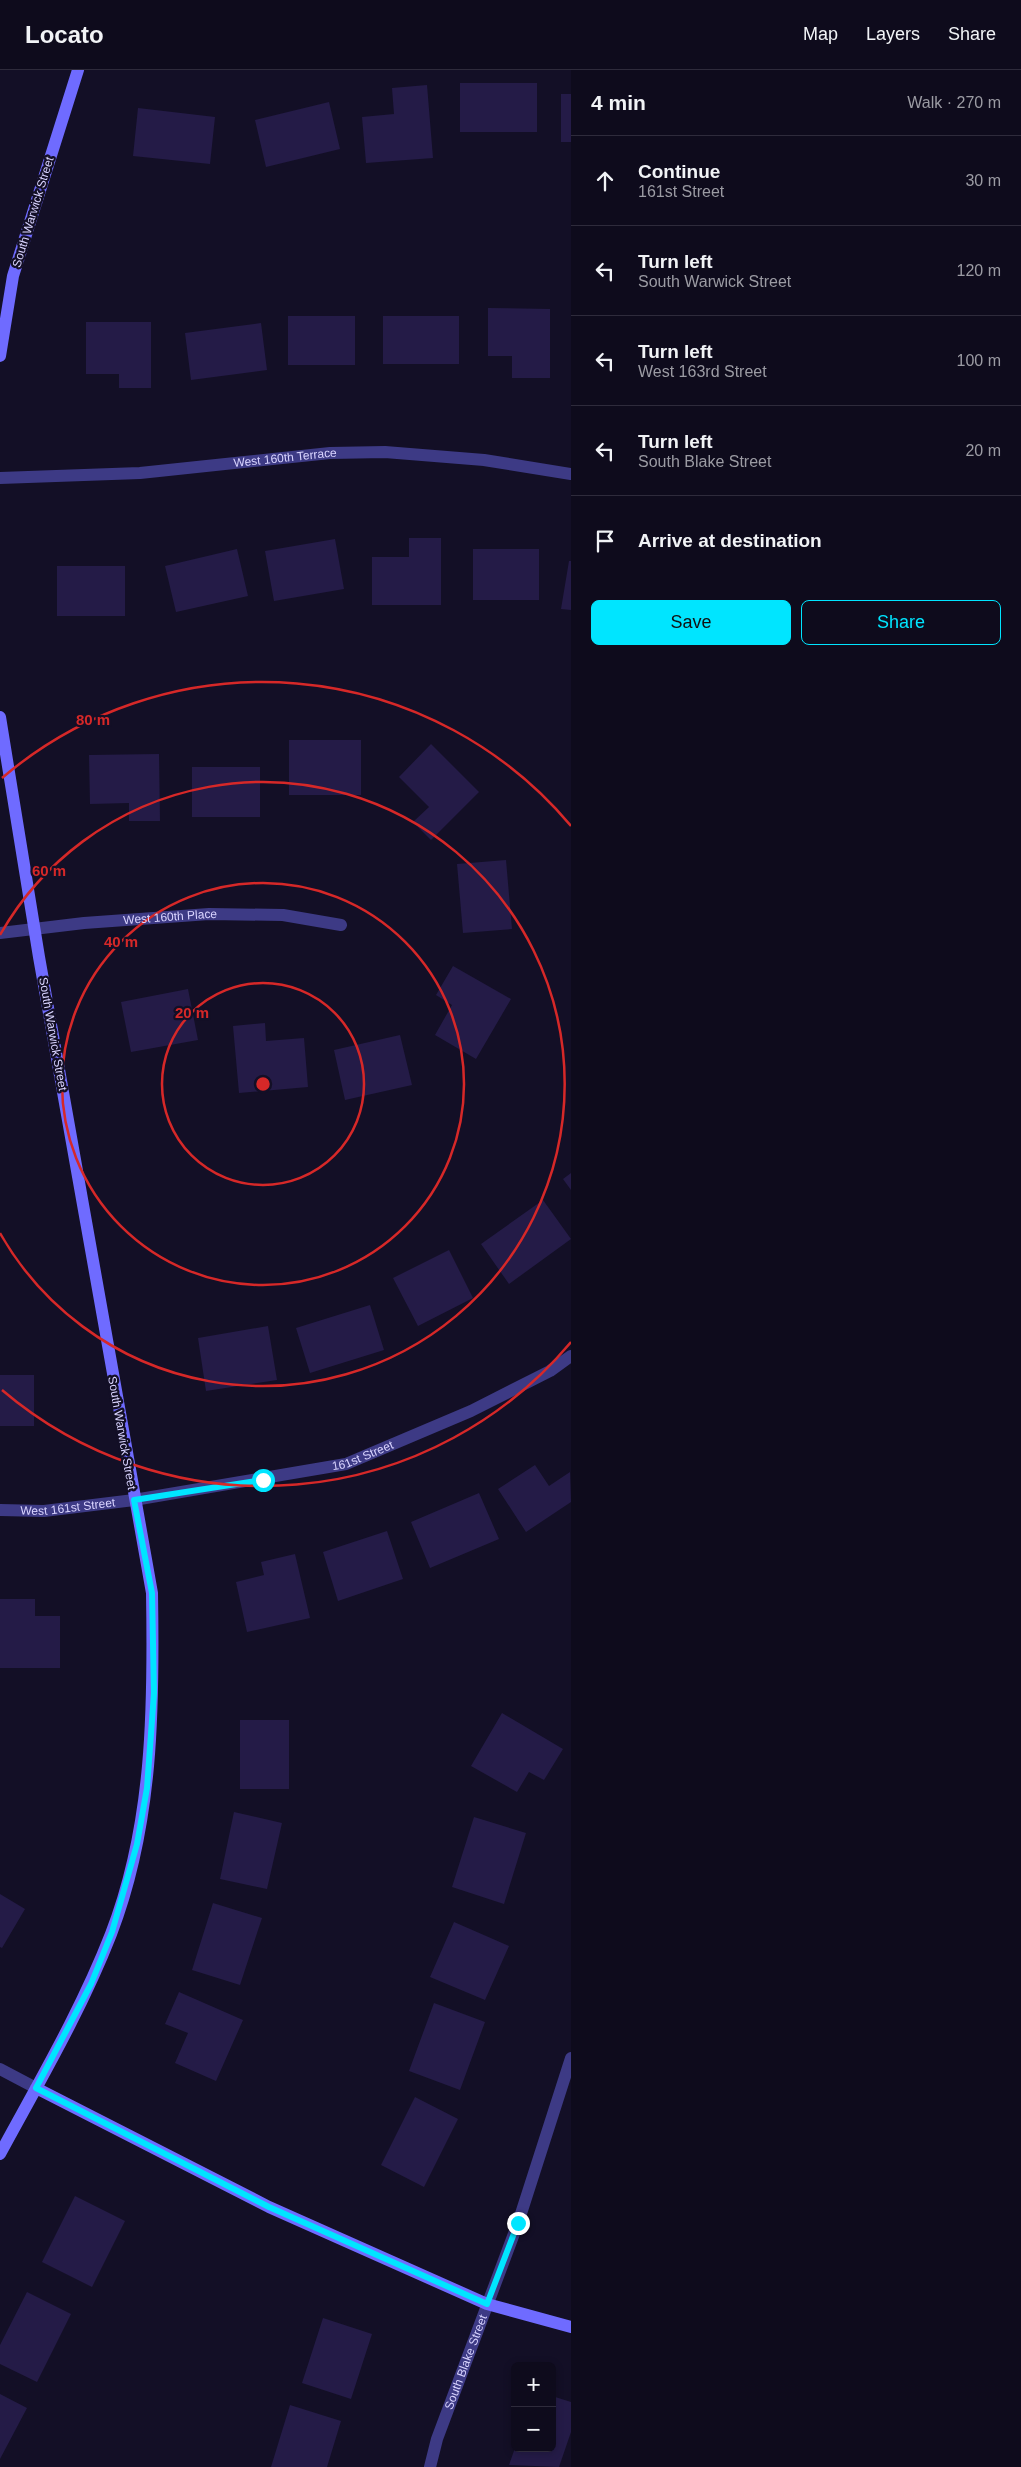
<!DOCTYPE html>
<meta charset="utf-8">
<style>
body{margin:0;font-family:Helvetica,sans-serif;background:#1c1929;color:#f1f3f6}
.controls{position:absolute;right:15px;bottom:15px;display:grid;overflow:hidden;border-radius:8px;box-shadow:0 2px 8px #0003}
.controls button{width:45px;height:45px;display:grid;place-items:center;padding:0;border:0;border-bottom:1px solid #2e2b3b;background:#0e0b1c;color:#f1f3f6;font:25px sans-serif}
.stop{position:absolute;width:15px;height:15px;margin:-11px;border:4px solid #00e5ff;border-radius:50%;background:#fff}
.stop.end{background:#00e5ff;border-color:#fff;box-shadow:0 1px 5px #0008}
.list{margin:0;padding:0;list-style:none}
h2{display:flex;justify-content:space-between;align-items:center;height:65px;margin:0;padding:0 20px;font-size:21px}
h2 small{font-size:16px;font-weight:400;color:#9b9ba3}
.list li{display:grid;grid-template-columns:32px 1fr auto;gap:15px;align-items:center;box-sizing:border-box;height:90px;padding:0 20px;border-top:1px solid #2e2b3b}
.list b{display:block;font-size:19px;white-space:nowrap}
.list p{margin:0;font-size:16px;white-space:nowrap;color:#9b9ba3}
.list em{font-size:16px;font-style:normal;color:#9b9ba3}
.actions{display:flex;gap:10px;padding:15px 20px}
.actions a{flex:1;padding:11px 0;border:1px solid #00e5ff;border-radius:8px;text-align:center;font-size:18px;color:#00e5ff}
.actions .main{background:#00e5ff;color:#111}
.icon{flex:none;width:28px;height:28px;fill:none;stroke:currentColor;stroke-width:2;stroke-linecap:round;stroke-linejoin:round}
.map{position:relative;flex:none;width:571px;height:2397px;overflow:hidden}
header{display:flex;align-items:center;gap:30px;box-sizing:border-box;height:70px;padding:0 25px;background:#0e0b1c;border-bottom:1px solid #2e2b3b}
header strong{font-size:24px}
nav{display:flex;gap:28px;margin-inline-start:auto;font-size:18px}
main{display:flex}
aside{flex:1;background:#0e0b1c}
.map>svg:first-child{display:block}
.building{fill:#241b47}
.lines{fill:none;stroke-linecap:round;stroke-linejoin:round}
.street{stroke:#3d3a85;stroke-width:12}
.secondary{stroke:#6f6bff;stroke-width:12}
.route{stroke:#00e5ff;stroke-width:6}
.ring{fill:none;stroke:#d62828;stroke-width:2.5}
.labels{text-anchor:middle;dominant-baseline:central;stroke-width:4.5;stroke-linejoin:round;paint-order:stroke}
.street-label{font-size:12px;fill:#d9d4ff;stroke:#130f26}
.centre{fill:#d62828;stroke:#130f26;stroke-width:2.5}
.ring-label{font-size:15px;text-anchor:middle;font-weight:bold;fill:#d62828;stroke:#130f26;stroke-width:4.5;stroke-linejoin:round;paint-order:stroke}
</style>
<header>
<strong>Locato</strong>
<nav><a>Map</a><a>Layers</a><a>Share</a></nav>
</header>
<main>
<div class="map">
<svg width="571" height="2397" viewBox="0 0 571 2397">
<rect width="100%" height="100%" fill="#130f26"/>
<path class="building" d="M460 13H537V62H460Z
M427 15 433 88 366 93 362 47 394 44 392 18Z
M561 24H571V72H561Z
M329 32 340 79 266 97 255 50Z
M138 38 215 47 210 94 133 86Z
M488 238 550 239V308H512V286H488Z
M288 246H355V295H288Z
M383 246H459V294H383Z
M86 252H151V318H119V304H86Z
M261 253 267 300 191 310 185 263Z
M409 468H441V535H372V487H409Z
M335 469 344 519 274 531 265 481Z
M237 479 248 526 176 542 165 496Z
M473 479H539V530H473Z
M569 491H571V540L561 539Z
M57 496H125V546H57Z
M289 670H361V725H289Z
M431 674 479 722 431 770 413 752 429 737 399 707Z
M159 684 160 751H129V733L90 734 89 685Z
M192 697H260V747H192Z
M506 790 512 859 463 863 457 794Z
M453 896 511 929 476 989 435 965 452 935 436 925Z
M188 919 198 970 131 982 121 932Z
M265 953 266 971 304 968 308 1017 239 1023 233 956Z
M400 965 412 1015 345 1030 334 980Z
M571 1103V1120L563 1109Z
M543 1130 571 1169 509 1214 481 1174Z
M449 1180 473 1228 418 1256 393 1208Z
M370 1235 384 1280 310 1303 296 1258Z
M268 1256 277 1310 206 1321 198 1268Z
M0 1305H34V1356H0Z
M535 1395 549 1416 570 1402 571 1432 526 1462 498 1419Z
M479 1423 499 1469 430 1498 411 1452Z
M387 1461 403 1509 338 1531 323 1482Z
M295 1484 310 1548 247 1562 236 1512 264 1505 261 1492Z
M0 1529H35V1546H60V1598H0Z
M502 1643 563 1679 544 1710 529 1702 517 1722 471 1696Z
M240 1650H289V1719H240Z
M234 1742 282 1753 267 1819 220 1809Z
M474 1747 526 1763 504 1834 452 1817Z
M0 1824 25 1839 2 1878 0 1877Z
M213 1833 262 1848 240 1915 192 1900Z
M454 1852 509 1876 485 1930 430 1907Z
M179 1922 243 1950 216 2011 175 1993 188 1963 165 1954Z
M434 1933 485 1952 460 2020 409 2001Z
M415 2027 458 2049 424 2117 381 2095Z
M75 2126 125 2151 92 2217 42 2192Z
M27 2222 71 2244 37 2312 0 2294V2275Z
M323 2248 372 2264 351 2329 302 2313Z
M0 2324 27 2338 0 2389Z
M552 2326 571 2332V2362L559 2397 509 2395 515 2378H552Z
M290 2335 341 2351 327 2397H271Z"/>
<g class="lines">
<g class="street">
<path id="s1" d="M0 408 140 403 330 383 385 382 484 390 571 404"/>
<path id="s2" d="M0 863 84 853 209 844 283 845 341 855"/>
<path id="s3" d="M0 1440 44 1441 134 1430 346 1394 471 1341 550 1301 571 1286"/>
<path d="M0 1999 36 2018"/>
<path id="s4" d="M430 2397 437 2369 518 2153 571 1988"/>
</g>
<path class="secondary" d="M0 286 13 206 78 0
M0 647 39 887 152 1523C154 1639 153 1755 111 1864 81 1941 39 2012 0 2084
M36 2018 269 2137 487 2234 571 2257"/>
</g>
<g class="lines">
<path class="route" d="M263 1410 134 1430 152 1523 154 1623 147 1718 137 1774 112 1862 91 1914 36 2018 269 2137 487 2234 518 2153"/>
</g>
<g class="ring">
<circle cx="263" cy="1014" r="101"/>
<circle cx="263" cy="1014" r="201"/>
<path d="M0 865A302 302 0 1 1 0 1163"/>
<path d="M571 1272A402 402 0 0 1 2 1320M2 708A402 402 0 0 1 571 756"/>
</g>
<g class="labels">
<g class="street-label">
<text transform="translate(33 142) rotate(-73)">South Warwick Street</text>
<text stroke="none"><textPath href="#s1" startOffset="286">West 160th Terrace</textPath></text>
<text stroke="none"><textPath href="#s2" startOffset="171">West 160th Place</textPath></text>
<text transform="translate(53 964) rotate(80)">South Warwick Street</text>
<text transform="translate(122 1363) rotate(80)">South Warwick Street</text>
<text stroke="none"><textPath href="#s3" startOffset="368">161st Street</textPath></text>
<text stroke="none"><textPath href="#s3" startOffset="68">West 161st Street</textPath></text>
<text stroke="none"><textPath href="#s4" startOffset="111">South Blake Street</textPath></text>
</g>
</g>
<circle cx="263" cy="1014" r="8" class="centre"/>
<g class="ring-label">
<text x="93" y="655">80 m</text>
<text x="49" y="806">60 m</text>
<text x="121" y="877">40 m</text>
<text x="192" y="948">20 m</text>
</g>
</svg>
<div class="controls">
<button>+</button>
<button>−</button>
</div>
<div class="stop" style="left:263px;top:1410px"></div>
<div class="stop end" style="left:518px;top:2153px"></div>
</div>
<aside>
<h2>4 min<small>Walk · 270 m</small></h2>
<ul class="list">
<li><svg class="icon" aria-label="ahead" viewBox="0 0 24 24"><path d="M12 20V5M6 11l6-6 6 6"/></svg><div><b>Continue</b><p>161st Street</p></div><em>30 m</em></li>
<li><svg class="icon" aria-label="left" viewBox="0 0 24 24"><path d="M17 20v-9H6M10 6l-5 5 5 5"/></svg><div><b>Turn left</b><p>South Warwick Street</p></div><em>120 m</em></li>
<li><svg class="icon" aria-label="left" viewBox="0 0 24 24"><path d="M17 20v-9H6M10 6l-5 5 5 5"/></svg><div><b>Turn left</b><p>West 163rd Street</p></div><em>100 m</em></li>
<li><svg class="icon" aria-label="left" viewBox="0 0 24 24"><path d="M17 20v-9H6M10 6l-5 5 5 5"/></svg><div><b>Turn left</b><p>South Blake Street</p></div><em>20 m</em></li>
<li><svg class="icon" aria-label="arrive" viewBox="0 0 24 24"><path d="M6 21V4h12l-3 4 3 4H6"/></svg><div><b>Arrive at destination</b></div></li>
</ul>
<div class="actions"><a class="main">Save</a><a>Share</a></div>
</aside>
</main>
